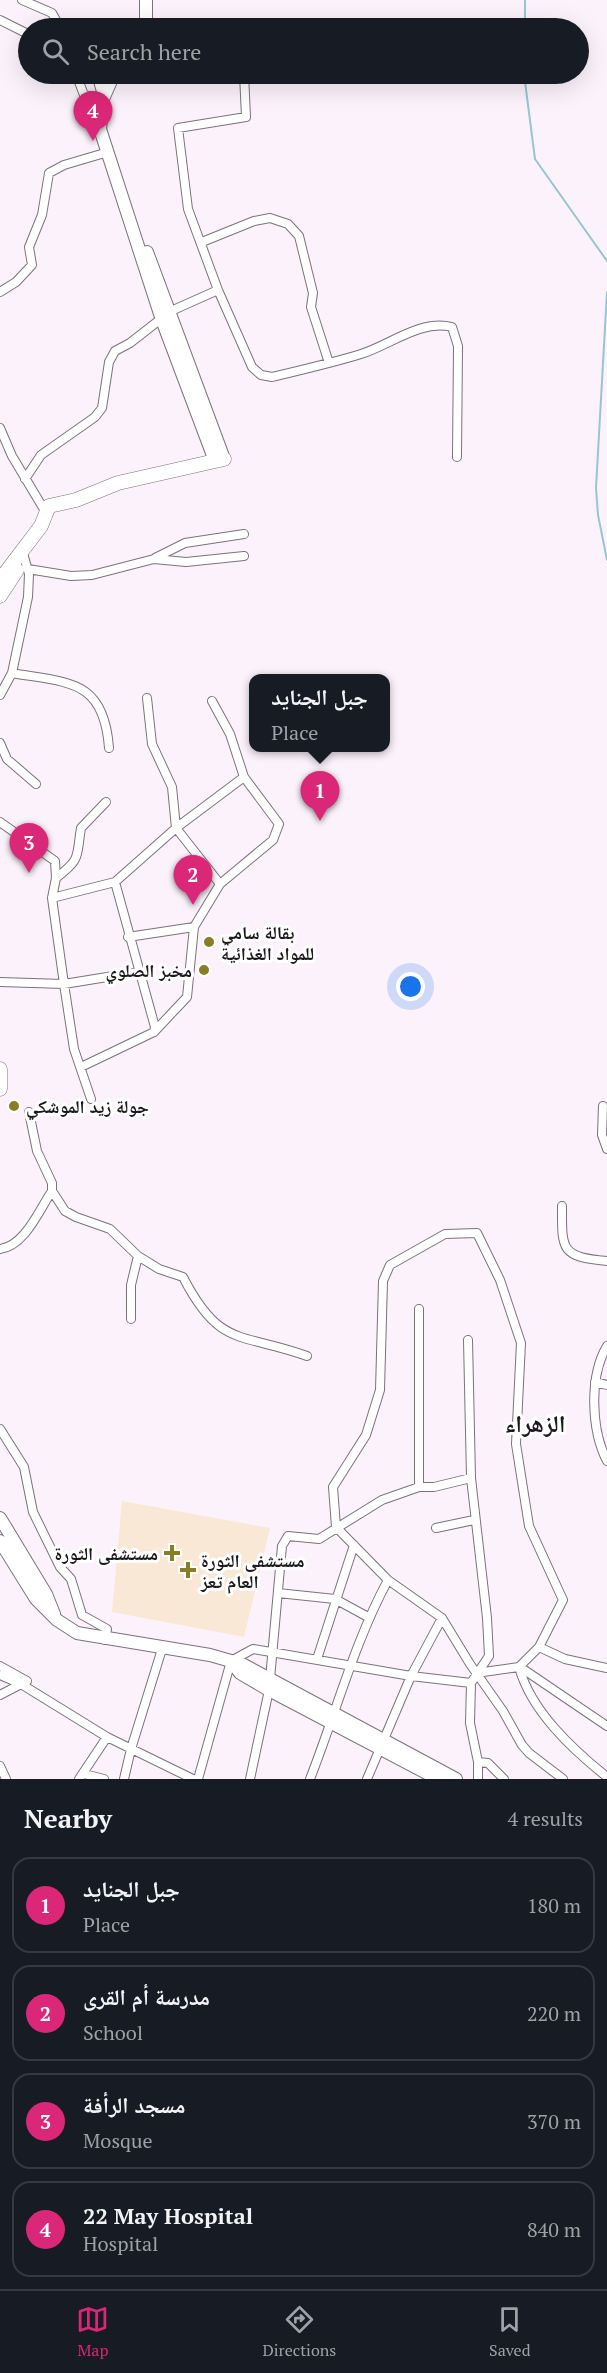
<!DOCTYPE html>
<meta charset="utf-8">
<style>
body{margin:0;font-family:"PT Serif","Noto Naskh Arabic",serif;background:#242831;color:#f1f3f6}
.you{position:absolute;left:411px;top:987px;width:21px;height:21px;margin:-15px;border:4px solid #fff;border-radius:50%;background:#1a73e8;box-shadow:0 0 0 9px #1a73e833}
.badge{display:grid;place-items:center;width:39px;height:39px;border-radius:50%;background:#db2777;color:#fff;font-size:20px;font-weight:700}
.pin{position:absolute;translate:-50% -50px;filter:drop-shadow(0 2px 3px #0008)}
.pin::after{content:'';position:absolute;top:32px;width:21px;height:18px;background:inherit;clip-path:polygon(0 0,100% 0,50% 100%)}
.popup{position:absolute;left:249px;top:674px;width:141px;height:78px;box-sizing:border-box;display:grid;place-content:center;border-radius:12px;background:#171b24;filter:drop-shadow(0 2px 4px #0005);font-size:20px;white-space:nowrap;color:#9ea1a6}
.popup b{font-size:22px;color:#f1f3f6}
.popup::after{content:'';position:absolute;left:50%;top:100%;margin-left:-12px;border:12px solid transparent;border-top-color:#171b24}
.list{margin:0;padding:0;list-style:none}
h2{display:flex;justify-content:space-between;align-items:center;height:78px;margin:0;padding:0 24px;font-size:26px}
h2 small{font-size:20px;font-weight:400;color:#9ea1a6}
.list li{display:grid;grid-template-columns:39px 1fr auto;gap:18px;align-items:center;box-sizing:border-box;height:96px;margin:0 12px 12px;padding:0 12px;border:2px solid #363941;border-radius:18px}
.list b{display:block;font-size:22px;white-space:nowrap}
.list p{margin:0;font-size:20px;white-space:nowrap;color:#9ea1a6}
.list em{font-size:20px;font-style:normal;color:#9ea1a6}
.icon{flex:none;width:33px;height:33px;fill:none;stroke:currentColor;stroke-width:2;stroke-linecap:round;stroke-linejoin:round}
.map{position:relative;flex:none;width:607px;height:1779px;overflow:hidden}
.search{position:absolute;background:#171b24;box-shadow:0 6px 24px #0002;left:18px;right:18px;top:18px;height:66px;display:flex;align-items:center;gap:15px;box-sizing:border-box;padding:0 21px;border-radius:33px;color:#9ea1a6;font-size:22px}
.sheet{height:510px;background:#171b24}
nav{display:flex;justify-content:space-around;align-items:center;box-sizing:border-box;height:84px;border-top:2px solid #363941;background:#171b24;font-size:16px;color:#9ea1a6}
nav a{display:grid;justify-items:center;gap:3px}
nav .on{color:#db2777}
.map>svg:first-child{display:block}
.medical{fill:#fae8d7}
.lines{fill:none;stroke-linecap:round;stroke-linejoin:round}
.stream{stroke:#98c5d0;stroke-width:2}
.street-casing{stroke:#7b727b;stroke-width:10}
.secondary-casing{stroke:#7b727b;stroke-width:14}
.primary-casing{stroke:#7b727b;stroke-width:15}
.street{stroke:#fff;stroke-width:8}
.secondary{stroke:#fff;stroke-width:12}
.primary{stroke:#fff;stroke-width:14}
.poi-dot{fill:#897e25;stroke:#fff;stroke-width:2}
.labels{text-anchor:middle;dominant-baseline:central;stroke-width:6;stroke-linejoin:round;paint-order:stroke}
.poi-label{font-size:18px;font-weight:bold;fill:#1c191c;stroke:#fff;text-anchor:start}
.district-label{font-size:24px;font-weight:bold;fill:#1c191c;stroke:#fff}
</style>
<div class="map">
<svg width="607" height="1779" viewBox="0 0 607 1779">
<rect width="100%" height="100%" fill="#fcf2fc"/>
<path class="medical" d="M122 1501 270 1528 244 1637 112 1612Z"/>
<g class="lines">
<path class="stream" d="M525 28V0
M524 74 535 159 607 261
M607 292 596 488 598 515 607 560"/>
<g class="street-casing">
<path id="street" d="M22 0 52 13 57 22 73 28
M0 20 28 34
M76 74 84 95 103 99 96 74
M244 74 246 117 178 128 188 209 218 290 252 367 261 375 272 377C301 370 332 363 361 354 390 345 421 319 452 327L458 346 457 457
M202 242 254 221 270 218 288 224 299 236 313 293 311 307 329 363
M0 292 16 282 32 265 29 247 42 215 49 173 64 165 108 152
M0 428 12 456 45 511
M25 479 41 455 95 417 102 408 109 362 115 351 130 343 171 311 218 290
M155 558 185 543 244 534
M28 569 71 576 92 575 154 559 186 562 244 556
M12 673C69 683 104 679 109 748
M0 695 12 673 28 597 29 574 22 550
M147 698 152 744 172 787 176 828 220 884
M0 743 7 759 36 784
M0 822 55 861 56 878 52 898 64 984 74 1049 91 1099
M56 878C82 858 76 857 81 828L106 802
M115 882 155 1027 154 1032
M52 898 115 882 176 828 244 777
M128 937 194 927
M0 982 64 984 138 972
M81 1067 154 1032 187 997 194 927 220 884 273 840 279 824 244 777 230 734 212 701
M603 1106 602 1135 607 1149
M52 1191 65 1211 76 1217 110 1229 138 1256 131 1285V1319
M562 1206C562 1249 560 1257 607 1261
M0 1249C25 1246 39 1210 52 1191V1183L37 1151 29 1112
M138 1256 159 1269 183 1277C220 1349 241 1332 307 1356
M419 1309V1487
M468 1340 471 1478 487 1618 489 1656 471 1683 470 1723 478 1762V1779
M607 1346C589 1376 591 1430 607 1461
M595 1382 607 1385
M0 1429 24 1467 33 1512 60 1567 71 1579 82 1615 107 1629 105 1640
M436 1528 474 1520
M278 1593 335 1599 368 1617
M539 1647 565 1659 607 1668
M317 1659 354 1545
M0 1666 27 1681 0 1695
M519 1667C531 1711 572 1749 607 1777
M520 1667 607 1726
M476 1673 519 1667 539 1647 563 1600 529 1526 516 1444 521 1343 500 1280 477 1233 445 1234 390 1265 383 1281 380 1390 366 1435 333 1487 336 1527 388 1580 442 1618 470 1664 503 1711 522 1745 529 1753 563 1779
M0 1675 21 1684 107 1737 193 1779
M478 1762 488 1763 504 1779
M0 1766 6 1779
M84 1774 104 1779
M79 1779 107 1737
M124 1779 131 1749 162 1649
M198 1779 231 1661 253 1649 411 1676 471 1683
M250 1779 269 1690 282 1546 288 1536 319 1539 382 1500 419 1487H434L471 1478
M310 1779C336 1713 354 1643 388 1580
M367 1779 411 1676 442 1618"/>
</g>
<g class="secondary-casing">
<path id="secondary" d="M146 28V0
M114 74 103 99 100 129 162 320 215 461
M147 252 224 459
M0 1518 46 1594 54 1614
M0 1541 36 1599 57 1620 77 1633 210 1655 231 1661
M438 1779 269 1690 240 1673 231 1661 242 1664 456 1779"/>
</g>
<g class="primary-casing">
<path id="primary" d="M0 580 41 526 49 506 76 500 118 483 224 459
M0 596 17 570
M0 1069V1089"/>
</g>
<use href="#street" class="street"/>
<use href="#secondary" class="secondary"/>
<use href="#primary" class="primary"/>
</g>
<g class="poi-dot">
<circle cx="209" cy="942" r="6"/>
<circle cx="204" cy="970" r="6"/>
<circle cx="14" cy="1106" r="6"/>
<path d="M169 1544h6v6h6v6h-6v6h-6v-6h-6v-6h6z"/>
<path d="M185 1561h6v6h6v6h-6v6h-6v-6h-6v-6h6z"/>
</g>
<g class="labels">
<g class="poi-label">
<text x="221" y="932">بقالة سامي<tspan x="221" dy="21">للمواد الغذائية</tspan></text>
<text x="192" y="970" text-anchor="end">مخبز الصلوي</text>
<text x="26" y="1106">جولة زيد الموشكي</text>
<text x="158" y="1553" text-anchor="end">مستشفى الثورة</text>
<text x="201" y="1560">مستشفى الثورة<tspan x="201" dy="21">العام تعز</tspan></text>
</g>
<g class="district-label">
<text x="535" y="1423">الزهراء</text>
</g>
</g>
</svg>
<div class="you"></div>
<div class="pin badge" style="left:320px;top:821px">1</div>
<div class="popup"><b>جبل الجنايد</b>Place</div>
<div class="pin badge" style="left:193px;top:905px">2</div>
<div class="pin badge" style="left:29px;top:873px">3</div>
<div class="pin badge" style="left:93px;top:141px">4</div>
<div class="search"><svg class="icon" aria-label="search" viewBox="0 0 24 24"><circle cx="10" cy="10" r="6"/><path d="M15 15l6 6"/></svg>Search here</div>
</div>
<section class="sheet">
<h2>Nearby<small>4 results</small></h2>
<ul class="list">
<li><span class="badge">1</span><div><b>جبل الجنايد</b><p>Place</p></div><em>180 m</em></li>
<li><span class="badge">2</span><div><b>مدرسة أم القرى</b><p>School</p></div><em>220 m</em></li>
<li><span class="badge">3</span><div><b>مسجد الرأفة</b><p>Mosque</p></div><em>370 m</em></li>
<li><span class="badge">4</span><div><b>22 May Hospital</b><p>Hospital</p></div><em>840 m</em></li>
</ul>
</section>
<nav>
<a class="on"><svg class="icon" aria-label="map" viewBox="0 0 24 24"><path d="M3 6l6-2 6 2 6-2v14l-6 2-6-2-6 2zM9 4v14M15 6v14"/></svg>Map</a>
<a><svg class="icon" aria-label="directions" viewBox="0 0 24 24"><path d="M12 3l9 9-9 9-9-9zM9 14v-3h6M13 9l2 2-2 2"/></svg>Directions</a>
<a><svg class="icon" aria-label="saved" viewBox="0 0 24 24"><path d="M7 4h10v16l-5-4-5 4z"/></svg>Saved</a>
</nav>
